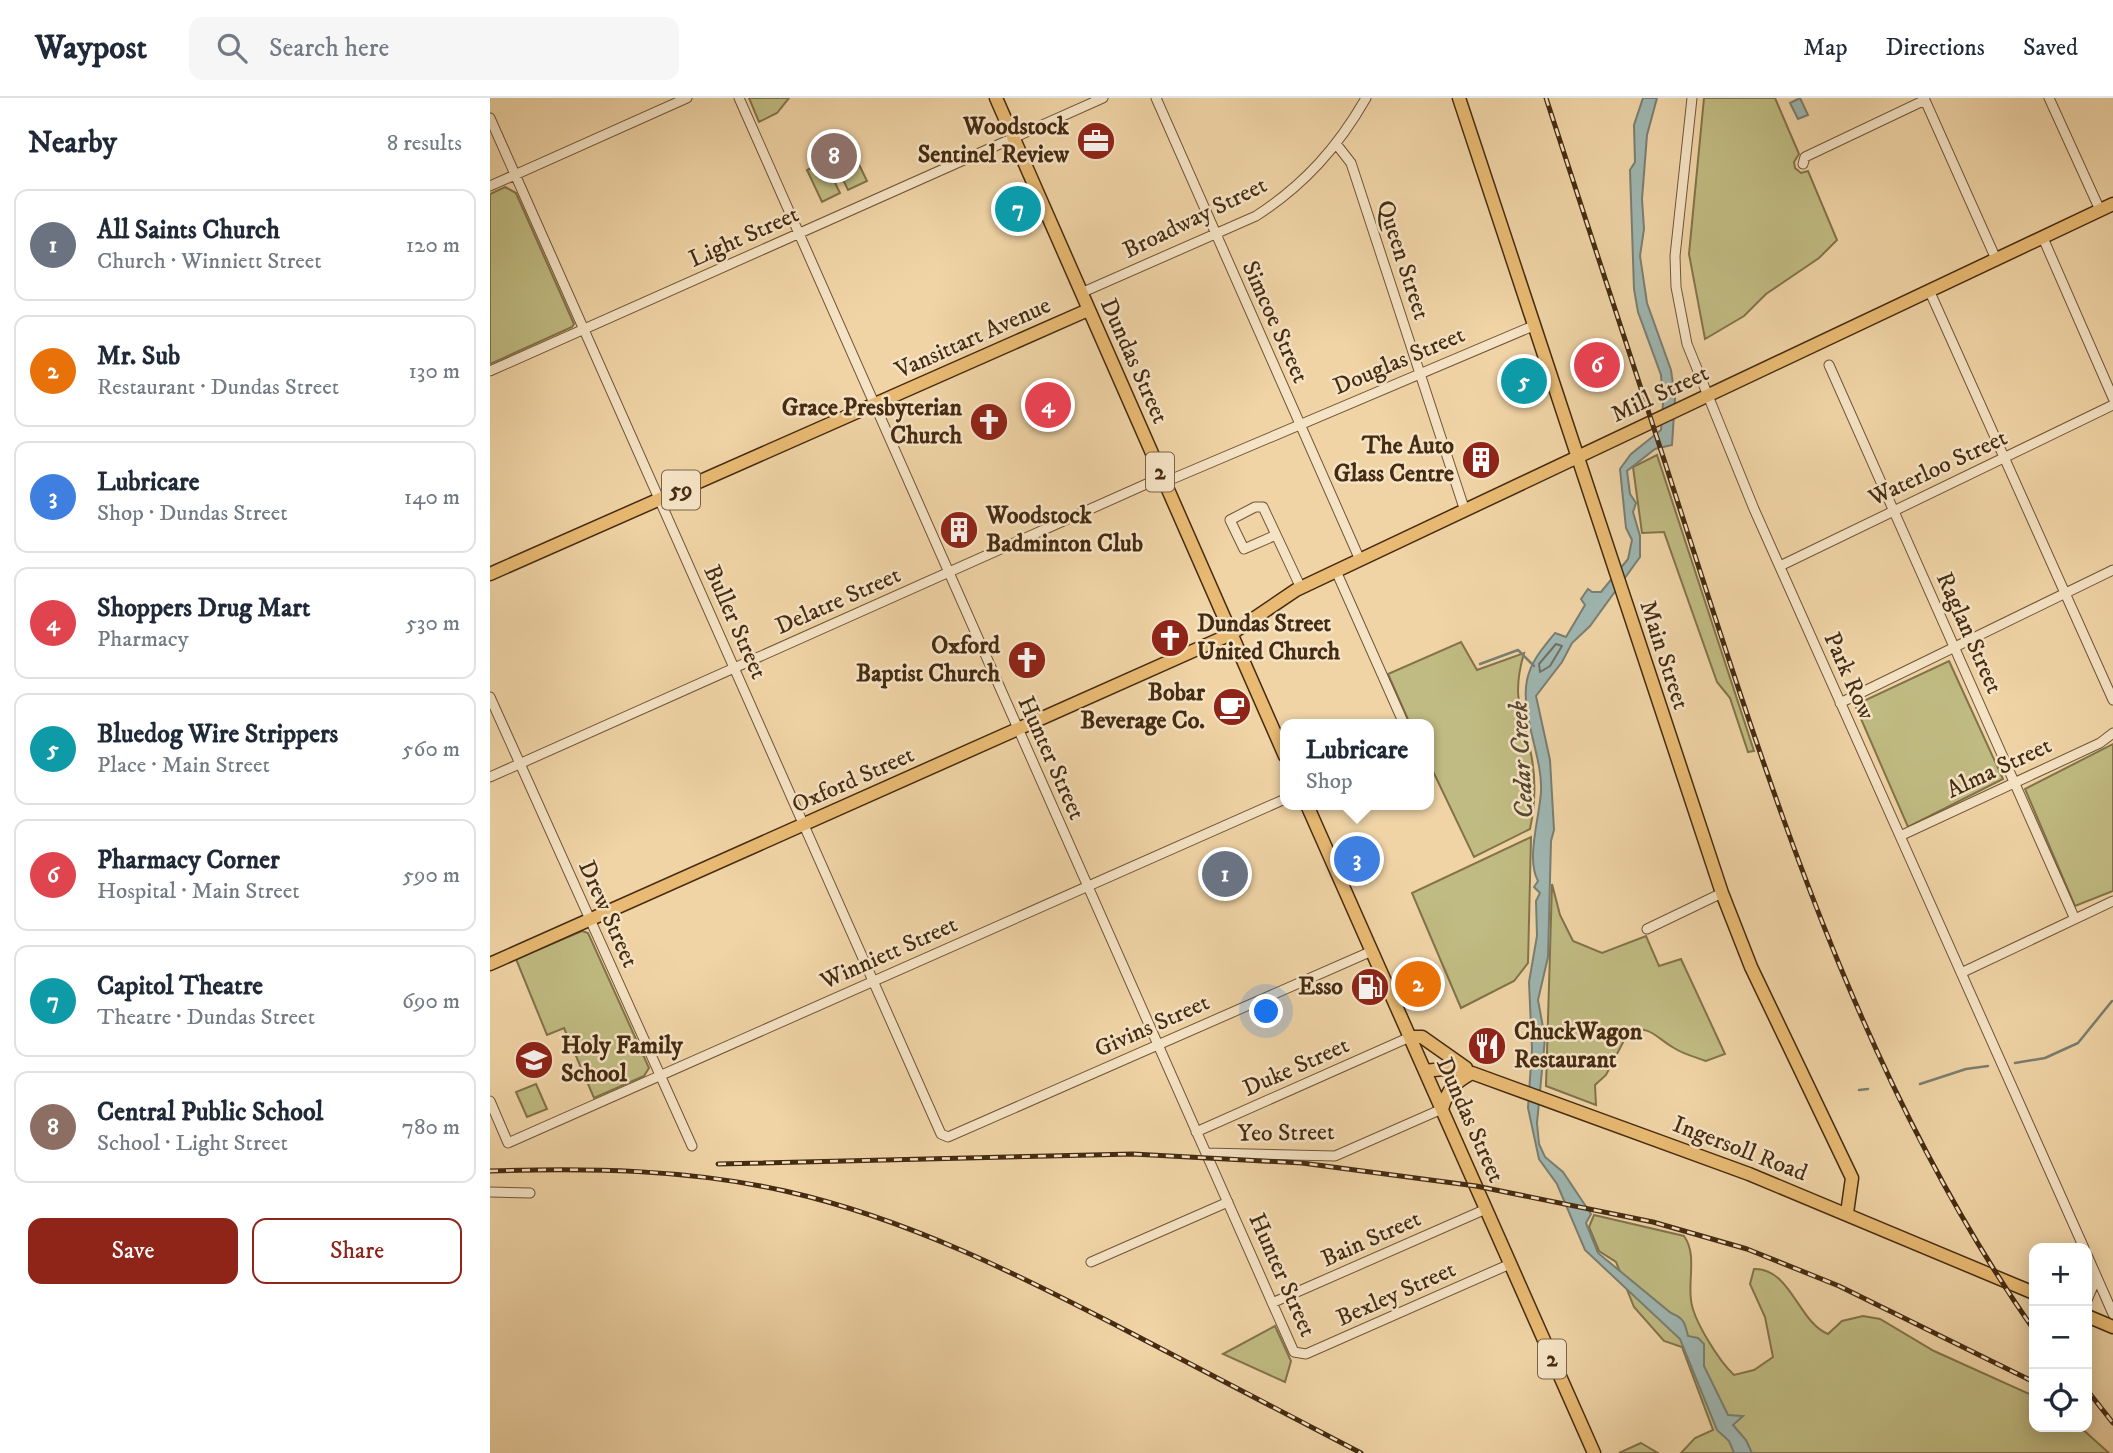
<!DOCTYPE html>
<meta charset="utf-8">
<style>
body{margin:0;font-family:"IM FELL DW Pica",serif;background:#f6f6f7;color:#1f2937}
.controls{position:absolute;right:21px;bottom:21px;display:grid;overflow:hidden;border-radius:14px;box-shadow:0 4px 18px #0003}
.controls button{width:63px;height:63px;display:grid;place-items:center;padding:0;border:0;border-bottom:2px solid #e0e1e3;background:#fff;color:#1f2937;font:35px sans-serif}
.you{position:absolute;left:777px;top:914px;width:24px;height:24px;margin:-18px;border:5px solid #fff;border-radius:50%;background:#1a73e8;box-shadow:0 0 0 10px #1a73e833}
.badge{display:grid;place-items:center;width:46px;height:46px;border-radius:50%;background:#8f2418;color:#fff;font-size:23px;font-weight:700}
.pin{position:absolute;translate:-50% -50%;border:4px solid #fff;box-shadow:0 2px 7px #0006}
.popup{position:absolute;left:790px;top:621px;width:154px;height:91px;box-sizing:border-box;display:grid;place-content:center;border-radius:14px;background:#fff;filter:drop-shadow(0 2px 5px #0005);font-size:23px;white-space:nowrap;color:#747a83}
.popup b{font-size:26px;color:#1f2937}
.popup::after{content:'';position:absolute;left:50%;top:100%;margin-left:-14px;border:14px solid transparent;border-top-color:#fff}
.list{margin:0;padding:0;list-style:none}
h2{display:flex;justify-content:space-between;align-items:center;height:91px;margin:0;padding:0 28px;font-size:30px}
h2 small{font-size:23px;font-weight:400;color:#747a83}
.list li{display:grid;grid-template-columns:46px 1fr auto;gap:21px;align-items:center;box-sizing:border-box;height:112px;margin:0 14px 14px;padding:0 14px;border:2px solid #e0e1e3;border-radius:14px}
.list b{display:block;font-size:26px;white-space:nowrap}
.list p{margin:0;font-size:23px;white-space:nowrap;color:#747a83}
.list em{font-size:23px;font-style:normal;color:#747a83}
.actions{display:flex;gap:14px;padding:21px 28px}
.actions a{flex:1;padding:16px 0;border:2px solid #8f2418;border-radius:14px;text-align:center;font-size:24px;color:#8f2418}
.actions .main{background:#8f2418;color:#fff}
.icon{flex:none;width:38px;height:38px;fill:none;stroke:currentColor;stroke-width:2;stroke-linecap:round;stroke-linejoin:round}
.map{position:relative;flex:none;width:1623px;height:1355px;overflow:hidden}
header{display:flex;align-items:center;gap:42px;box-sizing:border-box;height:98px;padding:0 35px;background:#fff;border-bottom:2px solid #e0e1e3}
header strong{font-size:33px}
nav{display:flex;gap:38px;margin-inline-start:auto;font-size:24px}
.search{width:490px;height:63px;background:#f6f6f7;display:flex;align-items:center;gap:18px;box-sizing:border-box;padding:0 24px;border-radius:14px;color:#747a83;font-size:26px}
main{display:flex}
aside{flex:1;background:#fff}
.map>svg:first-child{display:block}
.green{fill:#c0bb82;stroke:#82734a;stroke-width:2}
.water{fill:#9eb6b1;stroke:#7a7e71;stroke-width:2}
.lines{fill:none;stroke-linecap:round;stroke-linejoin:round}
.shore{stroke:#727061;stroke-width:2}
.stream{stroke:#7a7e71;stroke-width:2.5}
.minor-casing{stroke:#705536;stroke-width:11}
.major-casing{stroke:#452b11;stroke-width:15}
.minor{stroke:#f5e3c5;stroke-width:9}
.major{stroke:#e8ba73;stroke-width:12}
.rail-casing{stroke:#452b11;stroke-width:5}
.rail{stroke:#f5e3c5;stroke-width:2.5;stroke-dasharray:8;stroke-linecap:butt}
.labels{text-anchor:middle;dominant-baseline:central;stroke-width:5;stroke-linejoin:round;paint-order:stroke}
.shield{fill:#f5e3c5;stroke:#7a6247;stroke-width:2}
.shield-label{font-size:23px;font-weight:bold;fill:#452b11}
.poi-label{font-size:24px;font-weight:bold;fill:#452b11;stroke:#f5e3c5;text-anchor:end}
.street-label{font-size:24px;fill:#452b11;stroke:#f5e3c5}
.water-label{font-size:26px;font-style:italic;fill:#574731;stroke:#f5e3c5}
</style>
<header>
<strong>Waypost</strong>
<div class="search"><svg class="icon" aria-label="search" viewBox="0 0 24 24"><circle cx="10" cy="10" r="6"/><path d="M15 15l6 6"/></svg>Search here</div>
<nav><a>Map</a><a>Directions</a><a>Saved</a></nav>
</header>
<main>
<aside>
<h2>Nearby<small>8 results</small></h2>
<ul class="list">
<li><span class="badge" style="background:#6b7280">1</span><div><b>All Saints Church</b><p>Church · Winniett Street</p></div><em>120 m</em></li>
<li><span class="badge" style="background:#e8710a">2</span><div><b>Mr. Sub</b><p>Restaurant · Dundas Street</p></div><em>130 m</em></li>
<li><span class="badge" style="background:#3f7fe0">3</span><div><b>Lubricare</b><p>Shop · Dundas Street</p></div><em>140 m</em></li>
<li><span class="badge" style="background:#e0444e">4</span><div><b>Shoppers Drug Mart</b><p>Pharmacy</p></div><em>530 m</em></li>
<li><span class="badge" style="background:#0f9aa8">5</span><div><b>Bluedog Wire Strippers</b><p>Place · Main Street</p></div><em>560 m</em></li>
<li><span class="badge" style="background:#e0444e">6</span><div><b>Pharmacy Corner</b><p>Hospital · Main Street</p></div><em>590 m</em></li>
<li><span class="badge" style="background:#0f9aa8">7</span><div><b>Capitol Theatre</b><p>Theatre · Dundas Street</p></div><em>690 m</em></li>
<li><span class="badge" style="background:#8d6e63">8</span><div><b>Central Public School</b><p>School · Light Street</p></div><em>780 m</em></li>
</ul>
<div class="actions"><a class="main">Save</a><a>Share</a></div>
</aside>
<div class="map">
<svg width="1623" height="1355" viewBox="0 0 1623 1355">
<rect width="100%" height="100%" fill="#f0d4a6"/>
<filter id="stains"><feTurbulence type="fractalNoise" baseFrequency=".00286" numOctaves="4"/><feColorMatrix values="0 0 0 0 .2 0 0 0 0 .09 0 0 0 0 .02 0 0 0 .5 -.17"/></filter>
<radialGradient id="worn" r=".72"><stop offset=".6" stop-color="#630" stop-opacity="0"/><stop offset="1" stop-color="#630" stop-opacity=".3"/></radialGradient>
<path class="green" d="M259 0H299L287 15 269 24Z
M1214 0H1285L1309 56 1304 64 1305 70 1311 75 1318 73 1347 142 1329 160 1276 196 1254 218 1215 241 1199 156Z
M362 52 377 83 358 92 343 61Z
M335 64 350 95 332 104 317 72Z
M15 89 26 95 84 226 82 229 0 266V96Z
M1167 357 1264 653 1258 654 1240 600 1227 584 1174 434 1152 435 1143 369Z
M971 544 987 572 1034 555C1021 600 1032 613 1041 656 1046 680 1045 707 1040 731L984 759 939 665V626H920L898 576Z
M1459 563 1513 681 1418 729 1365 607Z
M1623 646V793L1585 808 1535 691Z
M1041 739 1038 865 1024 883 971 910 922 795Z
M1062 786 1070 817 1083 843 1112 855 1156 838 1169 868 1191 861 1235 956 1216 963C1205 959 1193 956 1184 950 1166 940 1161 927 1139 933L1116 977 1105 987 1106 1007 1056 988Z
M92 833 98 835 159 970 154 978 104 1000 74 930 57 937 26 861Z
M46 986 57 1011 37 1019 26 994Z
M1104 1117 1194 1138C1207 1156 1198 1181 1201 1202 1203 1222 1229 1263 1244 1277L1264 1272 1283 1259 1275 1219 1260 1186 1264 1171C1301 1170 1308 1224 1338 1236L1352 1223 1373 1218 1390 1221 1444 1253 1544 1298V1329H1590L1619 1355H1191L1205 1340 1223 1332 1192 1249 1174 1243 1144 1209 1126 1164 1109 1153 1099 1129Z
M785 1228 801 1263 795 1284 733 1256Z
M1151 1345 1168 1355H1129Z"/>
<path class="water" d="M1153 0H1167L1157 37 1152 101 1154 131 1150 158 1157 205 1181 272 1185 300 1182 347 1165 351 1137 373 1140 396 1146 405 1143 414 1150 438V459L1100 528 1082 545 1072 564 1046 598 1060 662 1064 732 1061 743 1058 859 1048 902 1055 940 1047 1025 1049 1046 1055 1059 1073 1074 1101 1116 1096 1125 1108 1155 1181 1215C1194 1220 1195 1225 1198 1238L1208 1240 1214 1246V1268L1238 1317 1253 1318 1243 1327 1256 1342 1262 1355H1244L1239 1343 1227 1332 1190 1241 1095 1152 1067 1086 1049 1061 1038 1010 1042 951 1039 884 1047 838 1046 803 1050 795 1044 789 1048 783C1036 761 1049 722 1051 694 1053 659 1030 617 1037 582 1041 563 1053 550 1065 535L1076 539 1095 507 1091 501 1098 491 1102 494H1111L1138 461 1142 442 1136 430 1130 371 1141 356 1171 332 1173 305 1171 277 1148 214 1144 191 1140 72 1145 64 1144 27Z
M1310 0 1318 17 1308 21 1300 5Z"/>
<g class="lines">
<path class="shore" d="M1066 546 1072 548 1060 568 1050 574 1049 566Z"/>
<path class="stream" d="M990 566 1028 552 1044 568
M1525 965 1555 960 1588 945 1622 903
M1430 986 1476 971 1498 968
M1369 992 1378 991"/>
<g class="minor-casing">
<path id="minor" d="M249 0 804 1254 816 1256 1020 1166
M666 0 870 462
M1202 0 1185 158 1186 189 1197 246 1264 411 1594 1150
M1434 0 1506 161
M1559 0 1610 112
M0 20 451 1036 458 1039 882 853
M847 47 861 65 975 413
M1313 66 1315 59 1435 2
M0 88 197 0
M1553 140 1623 300
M1439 192 1623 602
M591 195 766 118C814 87 848 49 876 0
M1339 267 1584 819
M0 273 613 0
M675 384 1043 228
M786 437 754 451 740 422 765 409H773L811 490
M1290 468 1623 307
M846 473 914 626
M0 599 202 1048
M1350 605 1623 472
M0 679 672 379
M1410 738 1610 645 1623 635
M1157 831 1232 795
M1471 875 1623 803
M0 1003 18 1045 795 701
M706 1034 920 939
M716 1055 845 1058 952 1011
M0 1094 40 1095
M1597 1157 1623 1216
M601 1164 738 1104
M1597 1202 1603 1188 1604 1177
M782 1205 996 1111"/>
</g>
<g class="major-casing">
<path id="major" d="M506 0 795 658
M969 0 1232 795 1261 869 1362 1080 1357 1115
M0 476 598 212
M817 707 1104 1355
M0 866 741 536 806 492 1623 106
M920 939H932L976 970
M935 973 962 970 982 975 1259 1076 1544 1195
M952 1011C958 991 964 985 982 975
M1597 1218 1623 1229"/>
</g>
<use href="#minor" class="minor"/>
<use href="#major" class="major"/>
<g class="rail-casing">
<path id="rail" d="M1056 0C1108 159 1160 317 1211 476 1296 739 1384 1003 1544 1232
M228 1066 643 1056 812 1065 986 1088 1163 1124 1257 1151 1349 1188 1544 1284
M0 1073C99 1070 197 1071 295 1093 419 1121 529 1177 641 1235 718 1275 795 1315 871 1355
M1597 1292 1623 1325"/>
</g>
<use href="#rail" class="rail"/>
</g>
<defs>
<g id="office-disc" transform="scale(2.0125)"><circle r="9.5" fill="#8f2418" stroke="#f5e3c5"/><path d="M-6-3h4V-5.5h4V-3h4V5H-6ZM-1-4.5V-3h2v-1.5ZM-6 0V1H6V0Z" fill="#fff"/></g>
<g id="church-disc" transform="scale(2.0125)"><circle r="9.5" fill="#8f2418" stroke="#f5e3c5"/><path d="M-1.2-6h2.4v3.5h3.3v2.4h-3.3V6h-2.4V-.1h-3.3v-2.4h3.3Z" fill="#fff"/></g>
<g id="building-disc" transform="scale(2.0125)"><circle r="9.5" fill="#8f2418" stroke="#f5e3c5"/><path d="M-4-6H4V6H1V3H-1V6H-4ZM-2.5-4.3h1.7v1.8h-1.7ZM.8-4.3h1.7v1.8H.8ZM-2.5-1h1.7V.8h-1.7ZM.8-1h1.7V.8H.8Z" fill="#fff"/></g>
<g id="cafe-disc" transform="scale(2.0125)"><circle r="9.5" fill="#8f2418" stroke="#f5e3c5"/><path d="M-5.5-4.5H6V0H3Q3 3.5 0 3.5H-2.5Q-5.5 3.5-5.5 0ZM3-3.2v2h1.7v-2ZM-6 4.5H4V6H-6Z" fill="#fff"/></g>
<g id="fuel-disc" transform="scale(2.0125)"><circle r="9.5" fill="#8f2418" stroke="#f5e3c5"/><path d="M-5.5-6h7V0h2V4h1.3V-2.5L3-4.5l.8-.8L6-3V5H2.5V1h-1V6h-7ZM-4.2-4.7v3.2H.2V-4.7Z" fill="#fff"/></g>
<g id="restaurant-disc" transform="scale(2.0125)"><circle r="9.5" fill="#8f2418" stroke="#f5e3c5"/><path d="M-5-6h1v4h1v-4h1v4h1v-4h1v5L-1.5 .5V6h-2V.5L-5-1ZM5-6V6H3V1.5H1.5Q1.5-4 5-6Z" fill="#fff"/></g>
<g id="school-disc" transform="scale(2.0125)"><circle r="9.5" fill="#8f2418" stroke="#f5e3c5"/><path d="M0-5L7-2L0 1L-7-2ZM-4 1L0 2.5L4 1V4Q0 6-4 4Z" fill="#fff"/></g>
</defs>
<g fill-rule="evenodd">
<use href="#office-disc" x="606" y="43"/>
<use href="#church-disc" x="499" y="324"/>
<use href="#building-disc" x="991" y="362"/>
<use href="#building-disc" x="469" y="432"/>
<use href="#church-disc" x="680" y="540"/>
<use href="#church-disc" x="537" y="562"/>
<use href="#cafe-disc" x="742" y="609"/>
<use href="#fuel-disc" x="880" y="889"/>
<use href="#restaurant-disc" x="997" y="948"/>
<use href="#school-disc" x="44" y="962"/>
</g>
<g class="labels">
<g class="shield">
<rect x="656" y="354.5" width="28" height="39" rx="5"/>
<rect x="172" y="372.5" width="38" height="39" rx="5"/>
<rect x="1048" y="1241.5" width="28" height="39" rx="5"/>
</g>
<g class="shield-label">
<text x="670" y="374">2</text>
<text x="191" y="392">59</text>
<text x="1062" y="1261">2</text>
</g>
<g class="poi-label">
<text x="579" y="29">Woodstock<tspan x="579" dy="28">Sentinel Review</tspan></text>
<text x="472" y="310">Grace Presbyterian<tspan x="472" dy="28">Church</tspan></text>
<text x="964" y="348">The Auto<tspan x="964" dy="28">Glass Centre</tspan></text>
<text x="496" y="418" text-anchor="start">Woodstock<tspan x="496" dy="28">Badminton Club</tspan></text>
<text x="707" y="526" text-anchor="start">Dundas Street<tspan x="707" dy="28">United Church</tspan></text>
<text x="510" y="548">Oxford<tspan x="510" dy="28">Baptist Church</tspan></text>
<text x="715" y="595">Bobar<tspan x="715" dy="28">Beverage Co.</tspan></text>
<text x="853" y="889">Esso</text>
<text x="1024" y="934" text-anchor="start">ChuckWagon<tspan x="1024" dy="28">Restaurant</tspan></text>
<text x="71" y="948" text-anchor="start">Holy Family<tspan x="71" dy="28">School</tspan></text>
</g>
<g class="street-label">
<text transform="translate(705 120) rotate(-26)">Broadway Street</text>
<text transform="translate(254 139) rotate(-24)">Light Street</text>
<text transform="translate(913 162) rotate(72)">Queen Street</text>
<text transform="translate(785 224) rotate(66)">Simcoe Street</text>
<text transform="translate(483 240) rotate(-24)">Vansittart Avenue</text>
<text transform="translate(644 263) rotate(66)">Dundas Street</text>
<text transform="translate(909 263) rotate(-23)">Douglas Street</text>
<text transform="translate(1170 296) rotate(-25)">Mill Street</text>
<text transform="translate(1448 370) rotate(-25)">Waterloo Street</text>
<text transform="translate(348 503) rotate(-24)">Delatre Street</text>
<text transform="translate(245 524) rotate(66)">Buller Street</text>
<text transform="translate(1479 535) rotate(66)">Raglan Street</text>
<text transform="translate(1174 557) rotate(72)">Main Street</text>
<text transform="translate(1359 578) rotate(66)">Park Row</text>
<text transform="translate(561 660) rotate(66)">Hunter Street</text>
<text transform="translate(1509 670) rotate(-25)">Alma Street</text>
<text transform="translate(363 682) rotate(-24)">Oxford Street</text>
<text transform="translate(118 816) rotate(66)">Drew Street</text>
<text transform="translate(399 855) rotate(-24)">Winniett Street</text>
<text transform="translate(662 928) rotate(-24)">Givins Street</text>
<text transform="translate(806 969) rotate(-24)">Duke Street</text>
<text transform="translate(980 1022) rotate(66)">Dundas Street</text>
<text transform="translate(796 1035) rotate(-1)">Yeo Street</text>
<text transform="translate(1250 1051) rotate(21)">Ingersoll Road</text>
<text transform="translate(881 1141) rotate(-24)">Bain Street</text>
<text transform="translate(792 1177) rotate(66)">Hunter Street</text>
<text transform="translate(906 1196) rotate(-24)">Bexley Street</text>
</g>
<g class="water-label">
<text transform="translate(1032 662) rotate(-93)">Cedar Creek</text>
</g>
</g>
<rect width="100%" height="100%" filter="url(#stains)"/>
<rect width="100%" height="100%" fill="url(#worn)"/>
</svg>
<div class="controls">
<button>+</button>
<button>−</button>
<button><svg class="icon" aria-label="locate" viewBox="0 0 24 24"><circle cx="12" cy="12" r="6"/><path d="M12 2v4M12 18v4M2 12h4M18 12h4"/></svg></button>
</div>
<div class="you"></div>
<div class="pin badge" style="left:735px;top:776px;background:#6b7280">1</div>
<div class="pin badge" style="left:928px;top:886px;background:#e8710a">2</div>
<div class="pin badge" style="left:867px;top:761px;background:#3f7fe0">3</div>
<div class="popup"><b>Lubricare</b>Shop</div>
<div class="pin badge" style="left:558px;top:307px;background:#e0444e">4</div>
<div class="pin badge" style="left:1034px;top:283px;background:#0f9aa8">5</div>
<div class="pin badge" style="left:1107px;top:267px;background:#e0444e">6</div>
<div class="pin badge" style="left:528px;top:111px;background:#0f9aa8">7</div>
<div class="pin badge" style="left:344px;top:58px;background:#8d6e63">8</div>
</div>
</main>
